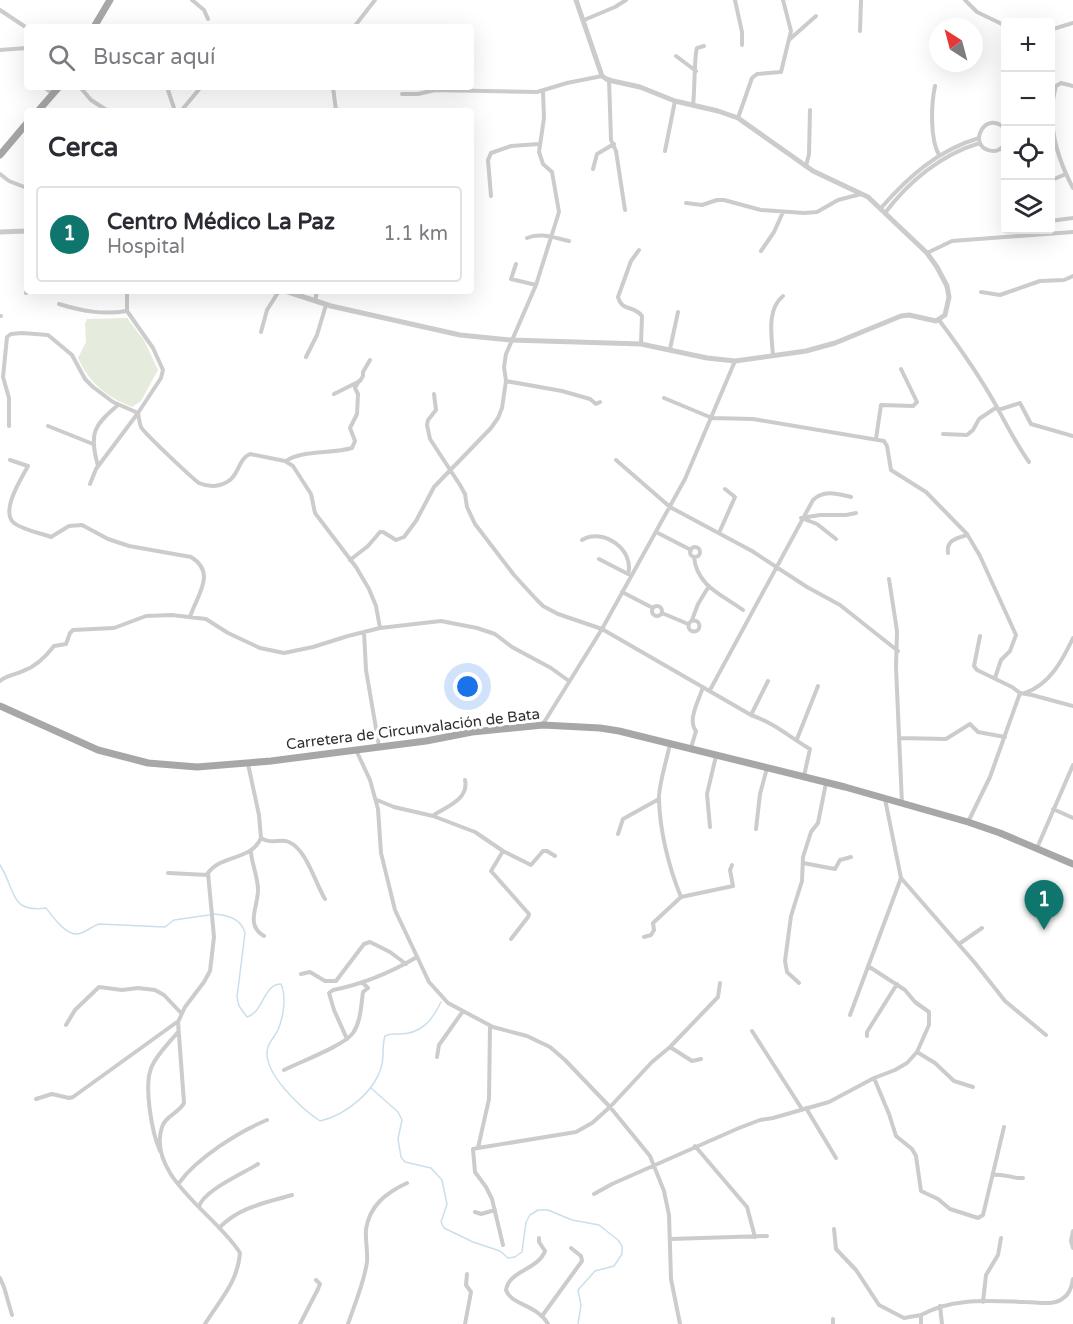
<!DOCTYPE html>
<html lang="es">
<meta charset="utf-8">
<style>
body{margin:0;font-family:"Varela Round",sans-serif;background:#f2f2f3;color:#2b2b33}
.controls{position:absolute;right:18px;top:18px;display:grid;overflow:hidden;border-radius:6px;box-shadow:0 6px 24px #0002}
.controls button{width:54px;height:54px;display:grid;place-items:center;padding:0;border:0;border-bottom:2px solid #e1e1e2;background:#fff;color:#2b2b33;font:30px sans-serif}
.compass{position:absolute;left:929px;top:18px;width:54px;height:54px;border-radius:50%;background:#fff;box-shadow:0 6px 24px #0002;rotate:324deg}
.you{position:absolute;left:468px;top:687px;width:21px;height:21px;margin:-15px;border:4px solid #fff;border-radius:50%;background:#1a73e8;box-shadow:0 0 0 9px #1a73e833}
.badge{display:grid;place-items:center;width:39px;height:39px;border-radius:50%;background:#0f766e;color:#fff;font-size:20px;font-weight:700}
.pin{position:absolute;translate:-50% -50px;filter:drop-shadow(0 2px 3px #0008)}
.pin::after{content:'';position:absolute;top:32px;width:21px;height:18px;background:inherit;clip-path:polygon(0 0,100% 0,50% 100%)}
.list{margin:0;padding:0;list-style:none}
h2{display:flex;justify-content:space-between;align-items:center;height:78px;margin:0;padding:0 24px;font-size:26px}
h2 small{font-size:20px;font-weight:400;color:#7c7c81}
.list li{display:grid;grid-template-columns:39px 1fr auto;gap:18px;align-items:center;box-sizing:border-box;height:96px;margin:0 12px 12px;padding:0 12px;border:2px solid #e1e1e2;border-radius:6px}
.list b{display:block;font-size:22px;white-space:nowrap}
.list p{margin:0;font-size:20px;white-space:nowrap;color:#7c7c81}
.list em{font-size:20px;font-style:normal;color:#7c7c81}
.icon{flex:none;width:33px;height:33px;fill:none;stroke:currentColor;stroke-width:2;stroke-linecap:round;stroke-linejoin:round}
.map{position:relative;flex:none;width:1073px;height:1324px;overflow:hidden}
.search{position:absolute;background:#fff;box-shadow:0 6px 24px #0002;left:24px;top:24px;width:450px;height:66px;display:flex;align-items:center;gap:15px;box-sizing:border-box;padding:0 21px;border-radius:6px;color:#7c7c81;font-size:22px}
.panel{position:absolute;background:#fff;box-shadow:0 6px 24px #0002;left:24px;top:108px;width:450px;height:186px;border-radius:6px}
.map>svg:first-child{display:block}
.green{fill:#e6ecdd}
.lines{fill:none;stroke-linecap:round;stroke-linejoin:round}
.stream{stroke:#cadfec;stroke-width:1.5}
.minor{stroke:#ccc;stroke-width:4}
.tertiary{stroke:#ccc;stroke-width:5}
.primary{stroke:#a7a7a7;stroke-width:7}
.labels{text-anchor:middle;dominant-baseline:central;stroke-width:6;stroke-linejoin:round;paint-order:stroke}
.street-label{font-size:15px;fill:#2f2f2f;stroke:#fff}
</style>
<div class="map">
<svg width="1073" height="1324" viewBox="0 0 1073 1324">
<rect width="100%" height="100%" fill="#fff"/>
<path class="green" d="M127 318 144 340 158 370 141 401 132 407C107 397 89 383 78 358L86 342 85 324 87 319Z"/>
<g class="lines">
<path class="stream" d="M0 865C16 890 9 913 46 908 53 917 68 939 81 933 88 931 92 926 99 924L165 927 174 920 209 915
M213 914C227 915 241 918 245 933L237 997 239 1006 247 1017C264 1012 263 984 281 984 287 997 283 1018 278 1030 275 1036 270 1041 268 1047 260 1071 302 1109 320 1121 346 1115 376 1091 382 1064 384 1055 382 1045 385 1036 390 1033 393 1034 399 1034 421 1034 432 1021 441 1002
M371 1088 398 1112 402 1120 398 1139 401 1157 405 1162 431 1168 442 1180 447 1204 441 1222 444 1228 473 1242 500 1251 508 1258 515 1257 522 1252 526 1222 530 1215 538 1210H548L572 1220 599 1225 618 1240 622 1246V1254L614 1266 595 1271 578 1290 581 1305 578 1324"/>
<path class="minor" d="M192 0 204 10 208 19
M735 0 742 32V45
M965 0 977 12 1006 26
M0 10 27 28
M584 20 615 7 626 0
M354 27 375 0
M1050 30 1073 23
M860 31 861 0
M790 39 816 16
M0 50 27 48
M676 56 696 71
M609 79 611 140 616 151 625 210
M935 86C931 105 930 139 939 155
M1073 86 1061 83 1056 86C1046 121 1057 158 1073 188
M44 87 53 94
M80 87 91 100 108 111
M167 87 175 111
M333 87 336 111
M402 94H418L435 90 537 92 567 83 602 76
M693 104C695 92 694 56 697 48L704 46
M181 111 201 87
M738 118 752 78 757 74 781 72 791 31 783 0
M1006 130C987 108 967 143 988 150 996 153 1001 149 1006 144
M665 151 675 101
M806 166 809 154 810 110
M593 169 597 154 614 144
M0 174 9 181 27 188
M1050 178 1054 179 1066 174
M491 196 488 160 491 153 511 146 539 144
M686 203 702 205 717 200H724L761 210 804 213 817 212 838 200 861 194
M881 208C908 177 938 150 979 138
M885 213C909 181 942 154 980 143
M1050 221 1073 218
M527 238C540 232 555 238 569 241
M639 250 631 261 618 297C622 312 634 305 642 316L641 344
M761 251 774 232 783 212
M927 253 952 241 1073 232
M516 264 511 279 536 285
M127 291V311L153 348 163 370 161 378 138 413C139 417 139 422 141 427 143 432 193 479 199 483 208 487 218 487 227 482 239 476 238 459 250 454L285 461 293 466 311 494 315 513 356 567 369 589 376 606 380 628
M981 292 1000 295 1040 281 1064 280 1073 276
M26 293 27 291
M315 301 317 291
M59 304C82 311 102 315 127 311
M0 316H1
M939 320C960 348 981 378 998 409 1008 428 1017 445 1029 462
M261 332 267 310 279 291
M670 349 678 312
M773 356C772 337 766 310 783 296
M306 357 317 335 326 305
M506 381 562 391 590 399 596 404 600 402
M334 394 360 381 363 376V372L370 360
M434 394 436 410 428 420 427 425 430 439 460 485 465 494 467 507 475 524 514 575 536 599 543 606 558 614 602 629 751 715C776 724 788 736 810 749L804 776
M664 398 712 418 753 419 884 441 887 446 891 470 926 492 967 534 980 556 1016 635 1010 651 1001 660 995 678
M998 410 1020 403 1031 424 1073 436
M9 426V398L3 377 7 337 11 334 22 333 48 335 72 355 85 379 93 387 113 402 138 413 96 469 90 484
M48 426 93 444
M943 434 967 435 973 430 979 419 997 407
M876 439 881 405 913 406 917 402 901 369
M10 460 28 466C21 479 0 511 14 523 23 530 40 533 51 537L69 526 82 525 108 539 129 546 191 557C217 573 197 595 190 617
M616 460 670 507 752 551 807 587 840 605 898 651
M286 461C301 450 332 454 352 448L355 441 350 428 357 414 358 394 355 388 359 381
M98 466C89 434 93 426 118 405
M801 518 820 515H846L856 513
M804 519 817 524 836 539
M656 532 691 550
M719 533 735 497 725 489
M582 540C603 527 635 550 628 574
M690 552a5 5 0 1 1 10 0a5 5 0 1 1-10 0Z
M948 553C946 540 957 538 967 535
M694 557C697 586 721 594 743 610
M599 559 628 574
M350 560 368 546 380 532H383L396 540 404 537 416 521 434 487 491 428 498 418 502 408 506 381 504 367 506 354 536 285 559 212 552 172 543 164 539 152 544 118 543 92
M889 579 897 631 896 667 902 804
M622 592 653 608
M652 611a5 5 0 1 1 10 0a5 5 0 1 1-10 0Z
M662 613 688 624
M692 620 698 604 709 586
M688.5 626a5.5 5.5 0 1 1 11 0a5.5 5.5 0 1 1-11 0Z
M364 632 366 670 379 746
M980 636 974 666 977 670 1012 687 1020 693 1032 695 1073 706
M0 681C7 675 15 675 23 671 35 667 47 655 54 646L66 644 70 633 73 630 114 628 146 616 172 615 206 619 228 633 260 648 284 653 313 647 348 636 380 628 441 621 477 628 495 634 512 647 551 668 569 681
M710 690 813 500C824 489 838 494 851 497
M1025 693C1050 684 1062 661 1073 638
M751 715 768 681
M543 724 602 629 685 479 735 361
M899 738 946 739 970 724 978 732 1005 737
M797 739 818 686
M670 744C667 759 658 787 659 800 660 832 669 868 681 897
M691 748 696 731C687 720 699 700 703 687
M356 750 370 780 378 809 381 853 395 910 429 982 448 1003 493 1027 527 1036 550 1047 565 1060 610 1107 650 1156 664 1191 669 1215 671 1279 680 1324
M377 800 394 807 433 816 475 832 503 851 531 865 543 851H547L555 856
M1053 809 1073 818
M434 815C448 806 469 799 465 780
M968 822 990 777 1020 693
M710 827 707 794 716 756
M756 829 760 794 767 768
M618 834 623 819 659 799
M261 838C272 845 279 838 289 842 307 850 315 883 325 899
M1037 848 1073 765
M503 851 491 871 529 914 528 917 511 939
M251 852C252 865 258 877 258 890 258 907 245 925 264 936
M803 863 835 869 840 860 851 857
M168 873 208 875
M901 878 975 963 1005 1001 1046 1035
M644 937 651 935 654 930 653 923 681 897 733 886 730 870 732 865
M959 944 982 928
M301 974 310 972 325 981H336L364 944 370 942 390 952 406 964
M799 983 787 972 785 961 791 916 802 881 803 857 811 832 818 823 826 783
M850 1015 901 878 885 799
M66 1025 75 1010 99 987 122 990 138 988 155 990 164 995 181 1013
M490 1026 489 1099 478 1148 473 1149 475 1172 486 1187 492 1199 503 1245
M752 1031 802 1109
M867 1036V1032L897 984
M347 1039 334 1010 329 993 333 990C363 984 390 973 417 957
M670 1047 692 1061 701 1059
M917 1052 935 1063 954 1081 973 1087
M437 1057 439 1045 463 1011
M284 1070C300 1062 345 1045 353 1033 361 1021 361 1006 363 992L368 988 362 982
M874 1078 889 1114 896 1136 912 1149 916 1156 921 1191 938 1199 950 1209 978 1218 983 1215 1004 1127
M36 1099 52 1094 69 1098 73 1097 177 1022
M806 1108 836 1158
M695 1146 747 1207 755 1237
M478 1148 576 1132 592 1123 610 1107 652 1062 670 1047 718 997 720 983
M160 1151C152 1133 143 1084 152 1066 158 1053 169 1043 178 1032
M993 1175C1004 1173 1013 1179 1023 1178
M179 1183C197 1158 238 1132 267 1120
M594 1194 612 1184 739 1128 760 1120 773 1118 829 1102 874 1078 895 1070 907 1063 917 1052 929 1025V1012L915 1002 905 990 868 966
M199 1207C202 1191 244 1173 258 1164
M475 1212 481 1214 495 1210
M219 1228C239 1207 265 1203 292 1195
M834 1229 836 1249 856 1270 879 1305 904 1318 921 1315
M1073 1231 1071 1241 1073 1248
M539 1238V1242L545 1251C538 1270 509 1270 506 1290 511 1305 538 1305 548 1324
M670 1239 767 1236
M0 1278 4 1287 12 1315
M983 1302 986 1275 998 1255 1001 1238
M940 1306 942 1324
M542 1316 582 1261 581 1256 571 1248
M205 1324C219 1301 238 1282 240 1253 218 1216 146 1176 162 1127 165 1116 179 1113 184 1103L178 1022 185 1007 204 982 210 971 214 937 208 873C222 854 251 861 261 838L259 815 248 764
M300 1324 318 1289 320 1284 316 1280
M348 1324C355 1303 364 1283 367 1262 368 1251 365 1240 366 1229 370 1205 386 1193 407 1183
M465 1324 471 1292 466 1285 467 1274
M833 1324V1319
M921 1324V1315C953 1297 990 1301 1026 1302 1037 1302 1052 1306 1062 1299 1069 1295 1072 1286 1073 1279"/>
<path class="tertiary" d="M0 232 27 231
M285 291 331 306 460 335 511 340 641 344 707 358 735 361 806 351 835 343 901 316 909 315 936 321 945 315 949 297 947 286 937 267 927 253 868 197 813 171 738 118 718 111 675 101 640 87 608 80 602 76 576 0"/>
<path class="primary" d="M94 27 110 0
M38 111 59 87
M0 155 27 123
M0 706 98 750 148 763 197 767 271 761 426 741 472 732 543 725 600 728 619 731 845 787 968 822 1000 833 1073 864"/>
</g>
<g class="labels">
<g class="street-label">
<text transform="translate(413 729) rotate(-7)">Carretera de Circunvalación de Bata</text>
</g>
</g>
</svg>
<div class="controls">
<button>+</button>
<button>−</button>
<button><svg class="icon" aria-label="locate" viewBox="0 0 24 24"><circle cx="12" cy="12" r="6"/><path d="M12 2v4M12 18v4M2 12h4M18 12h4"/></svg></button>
<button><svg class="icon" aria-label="layers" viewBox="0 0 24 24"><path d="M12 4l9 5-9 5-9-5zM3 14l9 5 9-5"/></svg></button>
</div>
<svg class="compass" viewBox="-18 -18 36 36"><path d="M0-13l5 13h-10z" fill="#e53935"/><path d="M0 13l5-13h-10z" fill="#7c7c81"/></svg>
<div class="you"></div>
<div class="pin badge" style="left:1044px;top:930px">1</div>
<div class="search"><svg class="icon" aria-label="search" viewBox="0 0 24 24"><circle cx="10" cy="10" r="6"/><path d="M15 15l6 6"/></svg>Buscar aquí</div>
<section class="panel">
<h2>Cerca<small></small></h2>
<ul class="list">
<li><span class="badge">1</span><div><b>Centro Médico La Paz</b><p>Hospital</p></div><em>1.1 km</em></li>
</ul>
</section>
</div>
